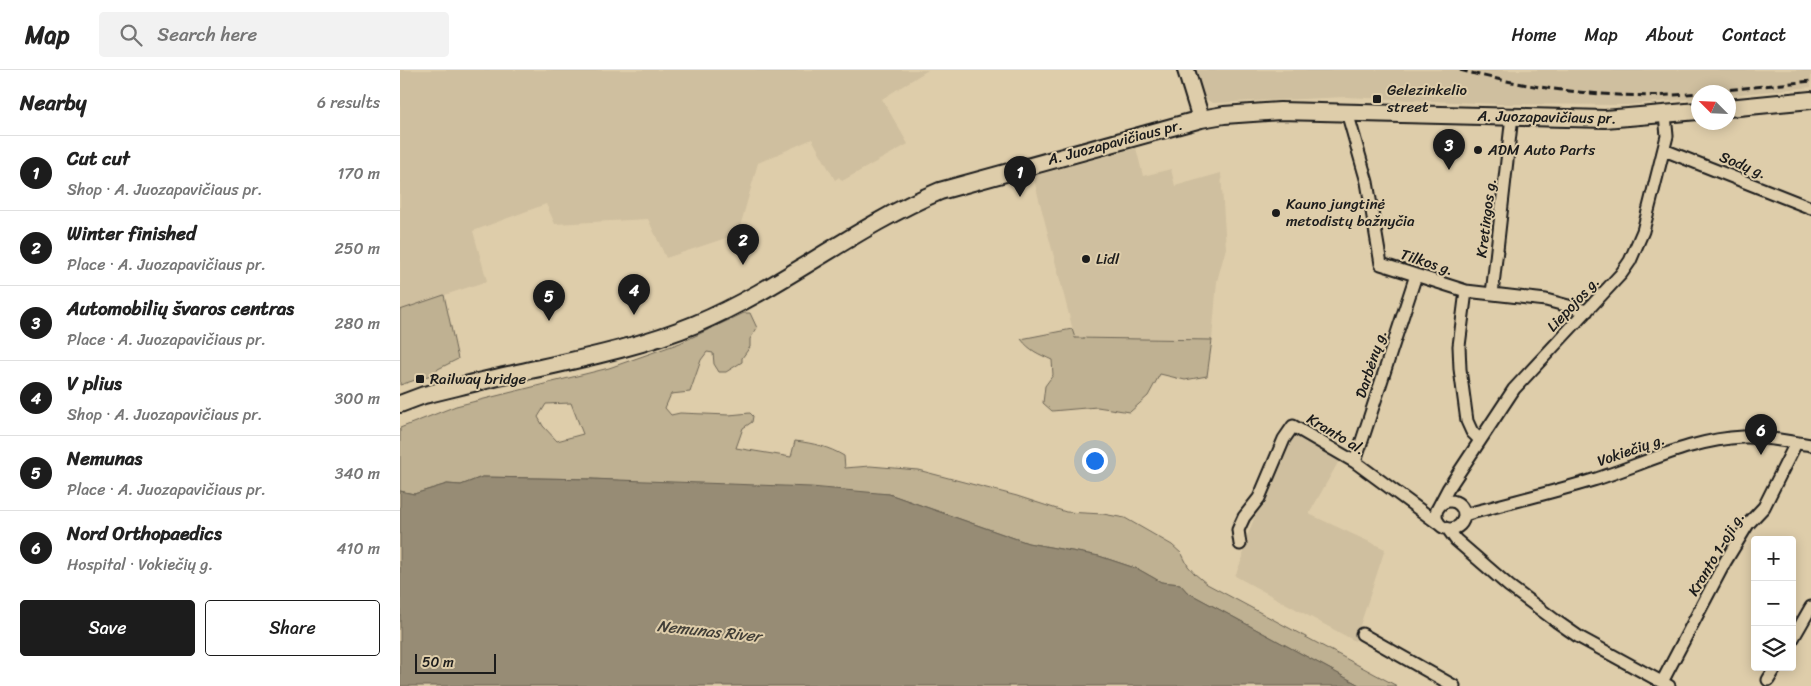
<!DOCTYPE html>
<meta charset="utf-8">
<style>
body{margin:0;font-family:Sriracha,sans-serif;background:#f2f2f2;color:#222}
.controls{position:absolute;right:15px;bottom:15px;display:grid;overflow:hidden;border-radius:5px;box-shadow:0 2px 12px #0003}
.controls button{width:45px;height:45px;display:grid;place-items:center;padding:0;border:0;border-bottom:1px solid #e0e0e0;background:#fff;color:#222;font:25px sans-serif}
.compass{position:absolute;left:1291px;top:15px;width:45px;height:45px;border-radius:50%;background:#fff;box-shadow:0 2px 12px #0003;rotate:294deg}
.scale{position:absolute;left:15px;bottom:12px;width:81px;box-sizing:border-box;padding-left:5px;border:2px solid #1c1c1c;border-top:0;font-size:14px;line-height:18px;white-space:nowrap;color:#1c1c1c;-webkit-text-stroke:4px #decdaa;paint-order:stroke}
.you{position:absolute;left:694px;top:390px;width:18px;height:18px;margin:-12px;border:4px solid #fff;border-radius:50%;background:#1a73e8;box-shadow:0 0 0 8px #1a73e833}
.badge{display:grid;place-items:center;width:32px;height:32px;border-radius:50%;background:#1c1c1c;color:#fff;font-size:16px;font-weight:700}
.pin{position:absolute;translate:-50% -41px;filter:drop-shadow(0 1px 2px #0008)}
.pin::after{content:'';position:absolute;top:26px;width:18px;height:15px;background:inherit;clip-path:polygon(0 0,100% 0,50% 100%)}
.list{margin:0;padding:0;list-style:none}
h2{display:flex;justify-content:space-between;align-items:center;height:65px;margin:0;padding:0 20px;font-size:21px}
h2 small{font-size:16px;font-weight:400;color:#767676}
.list li{display:grid;grid-template-columns:32px 1fr auto;gap:15px;align-items:center;box-sizing:border-box;height:75px;padding:0 20px;border-top:1px solid #e0e0e0}
.list b{display:block;font-size:19px;white-space:nowrap}
.list p{margin:0;font-size:16px;white-space:nowrap;color:#767676}
.list em{font-size:16px;font-style:normal;color:#767676}
.actions{display:flex;gap:10px;padding:15px 20px}
.actions a{flex:1;padding:11px 0;border:1px solid #1c1c1c;border-radius:5px;text-align:center;font-size:18px;color:#1c1c1c}
.actions .main{background:#1c1c1c;color:#fff}
.icon{flex:none;width:28px;height:28px;fill:none;stroke:currentColor;stroke-width:2;stroke-linecap:round;stroke-linejoin:round}
.map{position:relative;flex:none;width:1411px;height:616px;overflow:hidden}
header{display:flex;align-items:center;gap:30px;box-sizing:border-box;height:70px;padding:0 25px;background:#fff;border-bottom:1px solid #e0e0e0}
header strong{font-size:24px}
nav{display:flex;gap:28px;margin-inline-start:auto;font-size:18px}
.search{width:350px;height:45px;background:#f2f2f2;display:flex;align-items:center;gap:12px;box-sizing:border-box;padding:0 18px;border-radius:5px;color:#767676;font-size:19px}
main{display:flex}
aside{flex:1;background:#fff}
.map>svg:first-child{display:block}
.built{fill:#cfbf9f}
.green{fill:#bfb192;stroke:#6e6657;fill-rule:evenodd}
.water{fill:#978c75;stroke:#665f51}
.lines{fill:none;stroke-linecap:round;stroke-linejoin:round}
.street-casing{stroke:#1c1c1c;stroke-width:15}
.secondary-casing{stroke:#1c1c1c;stroke-width:20}
.street{stroke:#decdaa;stroke-width:11}
.secondary{stroke:#decdaa;stroke-width:16}
.rail{stroke:#1c1c1c;stroke-width:3;stroke-dasharray:8 4;stroke-linecap:butt}
.poi-dot{fill:#1c1c1c;stroke:#decdaa;stroke-width:2}
.labels{text-anchor:middle;dominant-baseline:central;stroke-width:4;stroke-linejoin:round;paint-order:stroke}
.poi-label{font-size:15px;fill:#1c1c1c;stroke:#decdaa;text-anchor:start}
.street-label{font-size:15px;fill:#1c1c1c;stroke:#decdaa}
.water-label{font-size:16px;font-style:italic;fill:#413e37;stroke:#decdaa}
</style>
<header>
<strong>Map</strong>
<div class="search"><svg class="icon" aria-label="search" viewBox="0 0 24 24"><circle cx="10" cy="10" r="6"/><path d="M15 15l6 6"/></svg>Search here</div>
<nav><a>Home</a><a>Map</a><a>About</a><a>Contact</a></nav>
</header>
<main>
<aside>
<h2>Nearby<small>6 results</small></h2>
<ul class="list">
<li><span class="badge">1</span><div><b>Cut cut</b><p>Shop · A. Juozapavičiaus pr.</p></div><em>170 m</em></li>
<li><span class="badge">2</span><div><b>Winter finished</b><p>Place · A. Juozapavičiaus pr.</p></div><em>250 m</em></li>
<li><span class="badge">3</span><div><b>Automobilių švaros centras</b><p>Place · A. Juozapavičiaus pr.</p></div><em>280 m</em></li>
<li><span class="badge">4</span><div><b>V plius</b><p>Shop · A. Juozapavičiaus pr.</p></div><em>300 m</em></li>
<li><span class="badge">5</span><div><b>Nemunas</b><p>Place · A. Juozapavičiaus pr.</p></div><em>340 m</em></li>
<li><span class="badge">6</span><div><b>Nord Orthopaedics</b><p>Hospital · Vokiečių g.</p></div><em>410 m</em></li>
</ul>
<div class="actions"><a class="main">Save</a><a>Share</a></div>
</aside>
<div class="map">
<svg width="1411" height="616" viewBox="0 0 1411 616">
<rect width="100%" height="100%" fill="#decdaa"/>
<filter id="ink" filterUnits="userSpaceOnUse"><feTurbulence type="fractalNoise" baseFrequency=".02" numOctaves="2"/><feDisplacementMap in="SourceGraphic" scale="10" xChannelSelector="R" yChannelSelector="G"/><feConvolveMatrix kernelMatrix="1 2 1 2 8 2 1 2 1" color-interpolation-filters="sRGB"/></filter>
<g filter="url(#ink)">
<path class="built" d="M0 0H528L482 29 508 74 442 111 439 107 435 110 412 69 358 93 338 164 266 188 248 149 155 154 146 134 73 161 87 211 0 240Z
M794 0H1411V17L1329 25 1328 22H1298V28L1227 35 1098 34 946 27 813 33 805 29Z
M736 78 743 106 771 99 775 116 821 103 826 178 817 211 812 270 675 268 633 106Z
M893 363 900 364 940 389 909 444 985 479 955 571 835 506 843 487 844 474 885 370Z"/>
<path class="green" d="M44 225 58 289 38 299 34 304 0 315V240Z
M344 243H350L357 258 350 269V277L342 288V292L326 302H319L314 294 313 283 307 282 301 290 290 322 271 324 265 338 271 345 280 343 329 345 350 343 353 346 352 352 343 358 336 378 391 387 395 371C413 373 429 377 444 386L445 398 470 396 518 400 617 426 666 442 703 444 725 448 772 475 782 484 788 496 795 504 807 514 997 616H961L787 522 780 514 761 512 738 499 699 486 628 473 489 424 191 409 82 407 61 415 47 414 14 424 0 421V358L56 336 209 298 280 273ZM171 333 183 364 157 371 143 356 138 347 146 334Z
M672 259 675 268 812 270 807 306 785 310 760 304 748 326 730 342 697 337 652 341 643 333 645 316 653 305 652 290C639 284 630 281 621 269Z"/>
<path class="water" d="M82 407 191 409 411 417 489 424 628 473 699 486 738 499 761 512 780 514 787 522 961 616H0V421L14 424 47 414 61 415Z"/>
<g class="lines">
<g class="street-casing">
<path id="street" d="M947 42 967 112 981 194 1066 221 1146 230 1187 241
M1264 80 1411 138
M1066 221 1059 276 1060 299 1067 351 1072 362 1080 370
M1092 224 1112 46
M955 392 1016 205
M1036 445a14 14 0 1 1 28 0a14 14 0 1 1-28 0Z
M1039 436 1048 419 1114 319 1221 204 1230 191 1243 161 1267 66 1265 45
M1064 445C1107 433 1150 423 1193 410 1242 395 1291 369 1343 367 1366 366 1389 372 1411 375
M1048 459 1056 470 1109 516 1156 551 1179 567 1269 616
M840 474 838 460 844 447 859 428 884 369 893 356 955 392 1039 454
M962 564 1054 616
M1392 570 1411 537
M1368 610 1376 597
M1262 612 1325 492 1348 454 1364 437 1396 373"/>
</g>
<g class="secondary-casing">
<path id="secondary" d="M786 0 801 49
M1328 38 1411 30
M0 334 24 325C54 318 84 310 113 304 175 290 238 278 296 254 382 218 454 157 540 121L801 49 824 45 880 41 1205 49 1298 41"/>
</g>
<use href="#street" class="street"/>
<use href="#secondary" class="secondary"/>
<path class="rail" d="M1060 0C1134 20 1223 31 1298 23
M1306 22 1411 11"/>
</g>
</g>
<g class="poi-dot">
<rect x="972" y="24" width="10" height="10" rx="2.5"/>
<circle cx="1078" cy="80" r="5"/>
<circle cx="876" cy="143" r="5"/>
<circle cx="686" cy="189" r="5"/>
<rect x="15" y="304" width="10" height="10" rx="2.5"/>
</g>
<g class="labels">
<g class="poi-label">
<text x="987" y="20">Gelezinkelio<tspan x="987" dy="17">street</tspan></text>
<text x="1088" y="80">ADM Auto Parts</text>
<text x="886" y="134">Kauno jungtinė<tspan x="886" dy="17">metodistų bažnyčia</tspan></text>
<text x="696" y="189">Lidl</text>
<text x="30" y="309">Railway bridge</text>
</g>
<g class="street-label">
<text transform="translate(1147 47) rotate(1)">A. Juozapavičiaus pr.</text>
<text transform="translate(715 72) rotate(-15)">A. Juozapavičiaus pr.</text>
<text transform="translate(1343 95) rotate(22)">Sodų g.</text>
<text transform="translate(1086 148) rotate(-83)">Kretingos g.</text>
<text transform="translate(1027 192) rotate(18)">Tilkos g.</text>
<text transform="translate(1173 234) rotate(-47)">Liepojos g.</text>
<text transform="translate(971 294) rotate(-72)">Darbėnų g.</text>
<text transform="translate(936 364) rotate(31)">Kranto al.</text>
<text transform="translate(1231 380) rotate(-19)">Vokiečių g.</text>
<text transform="translate(1316 484) rotate(-59)">Kranto 1-oji g.</text>
</g>
<g class="water-label">
<text transform="translate(309 561) rotate(6)">Nemunas River</text>
</g>
</g>
</svg>
<div class="controls">
<button>+</button>
<button>−</button>
<button><svg class="icon" aria-label="layers" viewBox="0 0 24 24"><path d="M12 4l9 5-9 5-9-5zM3 14l9 5 9-5"/></svg></button>
</div>
<svg class="compass" viewBox="-18 -18 36 36"><path d="M0-13l5 13h-10z" fill="#e53935"/><path d="M0 13l5-13h-10z" fill="#767676"/></svg>
<div class="scale">50 m</div>
<div class="you"></div>
<div class="pin badge" style="left:620px;top:127px">1</div>
<div class="pin badge" style="left:343px;top:195px">2</div>
<div class="pin badge" style="left:1049px;top:100px">3</div>
<div class="pin badge" style="left:234px;top:245px">4</div>
<div class="pin badge" style="left:149px;top:251px">5</div>
<div class="pin badge" style="left:1361px;top:385px">6</div>
</div>
</main>
